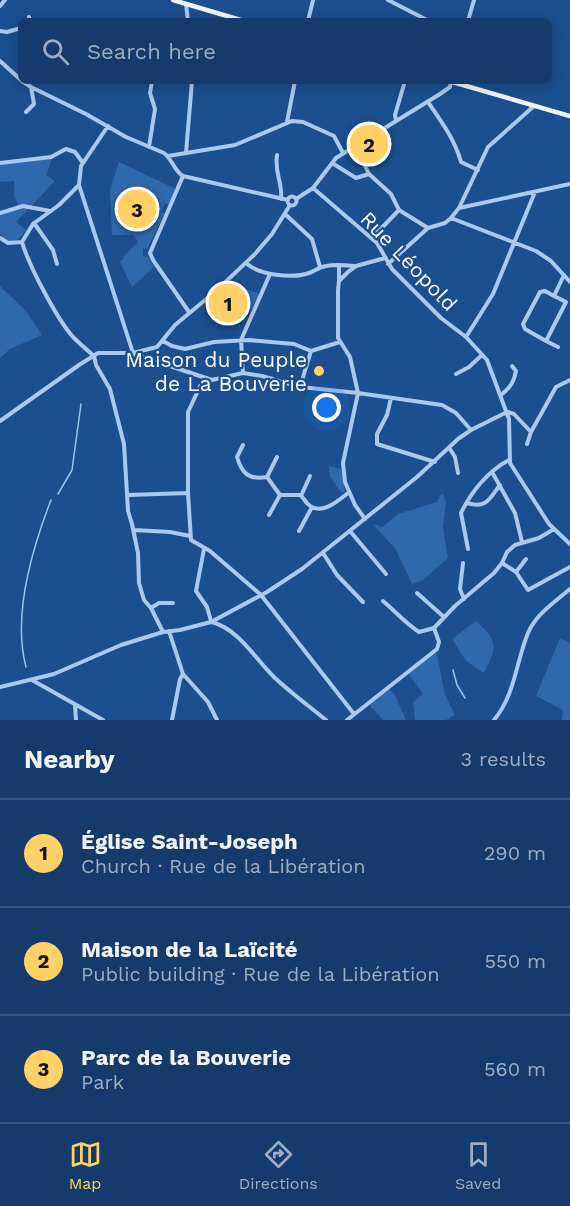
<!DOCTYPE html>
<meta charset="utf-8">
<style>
body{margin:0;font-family:"Work Sans",sans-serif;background:#214673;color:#f1f3f6}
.you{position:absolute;left:327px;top:408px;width:21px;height:21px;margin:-15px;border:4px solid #fff;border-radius:50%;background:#1a73e8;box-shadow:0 0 0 9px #1a73e833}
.badge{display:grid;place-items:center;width:39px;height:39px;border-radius:50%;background:#ffd166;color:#111;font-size:20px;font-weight:700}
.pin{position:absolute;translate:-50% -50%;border:3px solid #fff;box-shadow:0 2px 6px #0006}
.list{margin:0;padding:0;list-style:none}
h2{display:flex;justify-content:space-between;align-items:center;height:78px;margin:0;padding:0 24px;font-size:26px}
h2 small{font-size:20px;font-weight:400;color:#9dadc1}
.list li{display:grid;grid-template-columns:39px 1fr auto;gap:18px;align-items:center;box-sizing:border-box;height:108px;padding:0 24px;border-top:2px solid #33557e}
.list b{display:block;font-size:22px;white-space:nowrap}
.list p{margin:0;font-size:20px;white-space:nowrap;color:#9dadc1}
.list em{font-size:20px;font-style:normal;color:#9dadc1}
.icon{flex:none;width:33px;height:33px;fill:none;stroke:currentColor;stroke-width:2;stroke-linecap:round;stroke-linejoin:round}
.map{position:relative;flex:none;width:570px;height:720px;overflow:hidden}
.search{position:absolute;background:#143b6b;box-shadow:0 3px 15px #0003;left:18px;right:18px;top:18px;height:66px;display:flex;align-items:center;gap:15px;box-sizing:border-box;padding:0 21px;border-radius:9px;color:#9dadc1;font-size:22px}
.sheet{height:402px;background:#143b6b}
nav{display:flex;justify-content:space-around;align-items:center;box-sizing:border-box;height:84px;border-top:2px solid #33557e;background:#143b6b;font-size:16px;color:#9dadc1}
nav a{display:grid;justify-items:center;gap:3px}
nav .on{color:#ffd166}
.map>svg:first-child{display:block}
.green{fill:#2e69ad}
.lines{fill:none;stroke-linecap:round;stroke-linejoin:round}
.stream{stroke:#9cc4f0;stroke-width:1.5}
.minor{stroke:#a9c9ee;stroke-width:4}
.major{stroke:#f0f6ff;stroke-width:4.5}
.poi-dot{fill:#ffd166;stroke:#1b4f8f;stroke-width:2}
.labels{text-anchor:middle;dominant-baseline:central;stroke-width:4.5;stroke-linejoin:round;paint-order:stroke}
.street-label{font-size:21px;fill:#fff;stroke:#1b4f8f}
.poi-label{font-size:21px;fill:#fff;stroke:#1b4f8f;text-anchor:end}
</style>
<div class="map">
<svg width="570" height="720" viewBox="0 0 570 720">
<rect width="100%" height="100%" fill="#1b4f8f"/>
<path class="green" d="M53 157 46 175 55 181 16 222 26 230C20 239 14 244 3 239L0 233V213L19 206 14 195V181L0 182V165Z
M119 162 176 189 170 205 165 203 161 212 166 214 163 216 147 249 143 248V256L148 257 154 267 132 287 120 262 124 258 123 257 138 242 133 235H112L110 190Z
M0 286 26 311 42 335 10 349 0 358Z
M246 289 259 294 252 310 239 303Z
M329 466 341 469 345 491 342 493 330 477Z
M441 494H443L446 502 443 528 448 558 423 580 412 584 396 550 373 524 382 527 398 514 437 502Z
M476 621C499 642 497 646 484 673L466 661 452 639Z
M560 638 570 643V720H562L563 710 536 696Z
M433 653 437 654 445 695 455 715 446 720H415L413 702 423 694 408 673Z
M389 689 395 695 406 720H383L369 704Z"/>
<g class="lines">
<path class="stream" d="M58 494 72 470 81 404
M26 667C12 615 32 549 51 500
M453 670 457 685 465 698"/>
<path class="minor" d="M388 0 429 21
M186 4 188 21
M0 6 5 0
M29 17 30 21
M308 21 313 0
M468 21 474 0
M0 31 7 32 21 28
M0 61 21 80
M22 81 31 87 86 114 126 137 164 153C173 160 174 171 183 176L288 200
M428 102C441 121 455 140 461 162L478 170
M26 112 34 104 31 87
M396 120 395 115 405 81
M287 122 295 81
M108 126 81 166 79 185 133 353
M355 145 369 174 391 194 399 210 428 228
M149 147 155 109 150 93 152 81
M186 153 192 81
M277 155C274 173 283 183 281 199
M168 156 235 145 292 121 303 122 334 136 343 153
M0 163 51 157 66 149 75 152 83 163
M332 163 356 178 369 174
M183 176 150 253 153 260 189 312
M313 188 377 243 392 269 441 318 466 337 487 360 509 419 510 463 549 524 570 544
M287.5 201a4.5 4.5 0 1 1 9 0a4.5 4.5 0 1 1-9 0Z
M296 199 313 188 336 158 440 94 450 87 451 81
M459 208 570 184
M0 213 23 206 50 211
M285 214 312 239 320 267
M451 218 536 251 551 261 570 282
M34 223 53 250 57 264
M0 238 8 243 22 242
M372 238 399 210
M22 242C29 266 57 319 73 337 80 344 87 350 94 356
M22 242 33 224 59 205 79 185
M246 263C259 275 292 279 309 273 315 271 319 267 326 266 335 264 345 265 354 266
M388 264 428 228 445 223 451 218 459 208 488 147 534 106
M339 265V281
M554 296 545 291 540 292 523 324 525 329 546 341 566 302 554 296 564 275
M466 337 493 294 535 192
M163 341 172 346 185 349 214 342 249 340 294 344 311 351
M546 341 558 347
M311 351 340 342
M134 354 212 380 243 373 262 376 300 387 358 393 442 405 456 413 471 430
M94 356 96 365 110 389 124 444 128 511 132 524 138 553 139 583 144 600 151 608 163 632
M243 373 241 340 270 274
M456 374 469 367 482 355
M204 378 188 412V493L191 540 210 551 261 595 354 714
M300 387 311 351
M501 395C510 388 514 382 516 371L512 366
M391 398 387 415 377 434V444L435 462
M508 412 514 414 531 432 527 444
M0 421 79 365 98 353H133L157 347 175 325 216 291 255 254 272 234 290 205
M531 432 556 387 570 380
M243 445 237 457C242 474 249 480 267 477L280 495H300C304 498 305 502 309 505 322 516 339 500 348 493
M450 449 455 457 458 473
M492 472 515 513 522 542
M267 477 277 457
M128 495 188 493
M301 496 310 476
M467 503C487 509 489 499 500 485
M269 515 280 495
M365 519 355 505 345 482 343 463 358 393 350 357 338 338V290L339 281 348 272 356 266 385 258
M134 530 170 532 190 536
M299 531 312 507
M350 531 386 574
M204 549 196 591 207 607 211 621
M468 549 461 513C471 492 488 471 509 460
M323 553 337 575 363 602
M463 563 460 589 464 599
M502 563 516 572 528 590 570 567
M516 572 526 559
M417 593 444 617
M383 601C396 612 405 623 419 632L434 628 455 606 494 573 502 563 507 552 515 545 539 538 554 529
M151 608 159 603H173
M212 622C240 630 255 659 275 678 291 693 309 706 326 720
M169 631 183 674 208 702 217 720
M32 680 103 720
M0 687 54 674 121 645 163 632 180 630 211 622 267 592 302 569 417 477 458 439 471 430 507 412
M75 705 76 720
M172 720 180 679 183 674
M347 720 437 649 439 642 434 628
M494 720C515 695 516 662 528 633 536 614 556 601 570 589"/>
<path class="major" d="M173 0 244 21
M449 81 570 116"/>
</g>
<circle class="poi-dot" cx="319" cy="371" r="6"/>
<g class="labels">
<g class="street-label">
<text transform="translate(409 261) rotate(46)">Rue Léopold</text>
</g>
<g class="poi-label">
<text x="307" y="359">Maison du Peuple<tspan x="307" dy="24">de La Bouverie</tspan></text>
</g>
</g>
</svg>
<div class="you"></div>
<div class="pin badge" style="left:228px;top:303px">1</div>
<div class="pin badge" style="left:369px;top:144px">2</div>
<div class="pin badge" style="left:137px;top:209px">3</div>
<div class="search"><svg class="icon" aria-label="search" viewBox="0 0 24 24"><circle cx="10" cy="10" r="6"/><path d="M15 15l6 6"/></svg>Search here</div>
</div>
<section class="sheet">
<h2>Nearby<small>3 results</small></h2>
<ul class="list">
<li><span class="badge">1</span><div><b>Église Saint-Joseph</b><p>Church · Rue de la Libération</p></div><em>290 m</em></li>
<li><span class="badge">2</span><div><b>Maison de la Laïcité</b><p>Public building · Rue de la Libération</p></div><em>550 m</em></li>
<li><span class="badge">3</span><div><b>Parc de la Bouverie</b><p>Park</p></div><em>560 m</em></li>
</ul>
</section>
<nav>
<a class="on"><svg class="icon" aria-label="map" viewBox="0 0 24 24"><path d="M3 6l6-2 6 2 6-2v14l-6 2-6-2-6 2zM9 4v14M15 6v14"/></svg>Map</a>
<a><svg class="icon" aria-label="directions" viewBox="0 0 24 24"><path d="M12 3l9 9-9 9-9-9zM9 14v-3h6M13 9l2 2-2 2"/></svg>Directions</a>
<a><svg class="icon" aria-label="saved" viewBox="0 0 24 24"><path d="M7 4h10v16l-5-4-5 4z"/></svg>Saved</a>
</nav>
